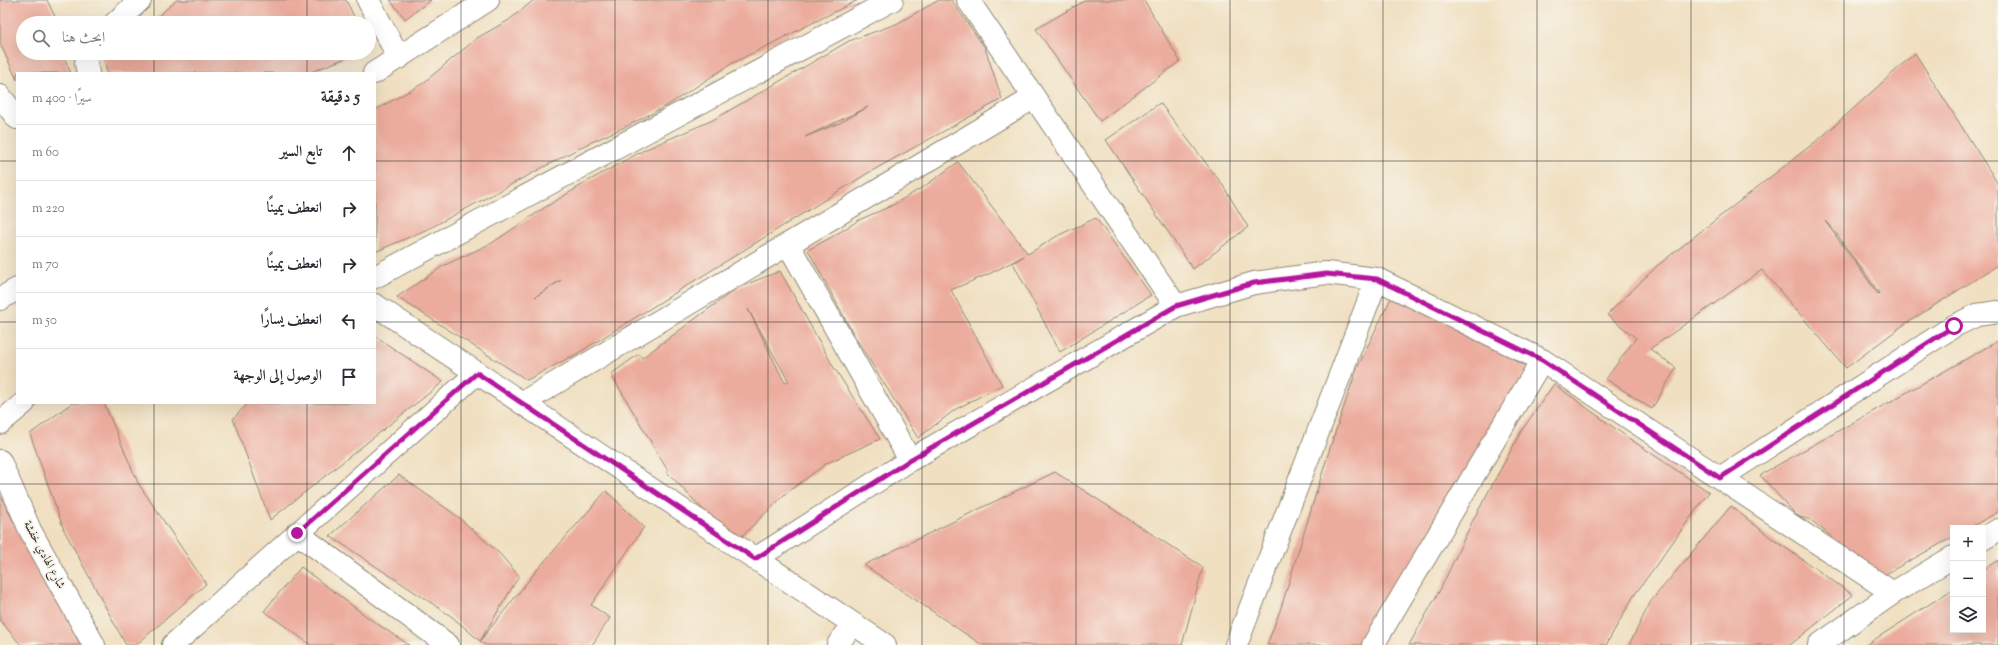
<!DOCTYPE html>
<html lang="ar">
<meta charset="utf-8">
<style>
body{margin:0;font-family:"Sorts Mill Goudy",Amiri,serif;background:#f7f7f7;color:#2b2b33;direction:rtl}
.controls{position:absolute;right:12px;bottom:12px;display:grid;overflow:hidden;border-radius:0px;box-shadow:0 4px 16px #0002}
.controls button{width:36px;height:36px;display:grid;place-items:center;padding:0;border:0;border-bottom:1px solid #e1e1e2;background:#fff;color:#2b2b33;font:20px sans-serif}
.stop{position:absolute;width:12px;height:12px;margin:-9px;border:3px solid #b5179e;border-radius:50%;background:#fff}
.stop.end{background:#b5179e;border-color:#fff;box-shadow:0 1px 4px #0008}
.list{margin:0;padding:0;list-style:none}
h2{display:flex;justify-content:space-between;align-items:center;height:52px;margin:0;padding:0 16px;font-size:17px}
h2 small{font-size:13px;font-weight:400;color:#7c7c81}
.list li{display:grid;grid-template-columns:26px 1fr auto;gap:12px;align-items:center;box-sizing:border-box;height:56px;padding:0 16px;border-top:1px solid #e1e1e2}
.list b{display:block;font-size:15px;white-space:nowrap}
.list em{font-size:13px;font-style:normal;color:#7c7c81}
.icon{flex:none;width:22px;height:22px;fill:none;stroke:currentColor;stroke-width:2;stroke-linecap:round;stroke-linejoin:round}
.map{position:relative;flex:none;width:1998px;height:645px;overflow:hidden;direction:ltr}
.search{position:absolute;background:#fff;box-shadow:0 4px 16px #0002;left:16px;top:16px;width:360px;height:44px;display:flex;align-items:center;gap:10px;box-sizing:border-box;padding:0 14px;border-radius:22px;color:#7c7c81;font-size:15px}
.panel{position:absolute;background:#fff;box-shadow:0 4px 16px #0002;left:16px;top:72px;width:360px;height:332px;border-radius:0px;direction:rtl}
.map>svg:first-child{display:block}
.building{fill:#ecac9d;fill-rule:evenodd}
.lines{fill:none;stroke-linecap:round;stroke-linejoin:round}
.minor-casing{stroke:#8e8676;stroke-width:24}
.minor{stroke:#fff;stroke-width:22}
.route{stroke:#b5179e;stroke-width:5}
.grid{fill:none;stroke:#2b2b2b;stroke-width:1;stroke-opacity:0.55}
.labels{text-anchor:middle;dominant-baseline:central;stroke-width:3.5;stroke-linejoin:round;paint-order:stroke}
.street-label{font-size:12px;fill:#2b2b2b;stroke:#f7f3e8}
</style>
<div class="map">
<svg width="1998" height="645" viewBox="0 0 1998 645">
<rect width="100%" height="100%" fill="#f7f3e8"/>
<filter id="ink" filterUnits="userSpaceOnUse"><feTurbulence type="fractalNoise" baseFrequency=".025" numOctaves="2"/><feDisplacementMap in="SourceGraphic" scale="8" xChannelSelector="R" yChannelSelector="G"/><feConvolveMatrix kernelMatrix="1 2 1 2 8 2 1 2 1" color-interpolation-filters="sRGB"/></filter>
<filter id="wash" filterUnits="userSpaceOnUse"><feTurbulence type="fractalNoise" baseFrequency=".012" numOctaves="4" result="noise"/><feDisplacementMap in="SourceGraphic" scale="16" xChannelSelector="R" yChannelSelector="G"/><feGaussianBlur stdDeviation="0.9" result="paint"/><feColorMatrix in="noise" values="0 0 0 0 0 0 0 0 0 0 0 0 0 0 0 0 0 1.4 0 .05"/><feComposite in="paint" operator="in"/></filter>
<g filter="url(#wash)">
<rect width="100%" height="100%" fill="#f0e0c1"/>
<g id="blocks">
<path class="building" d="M0 0H47L58 23H23V53H62L71 73H17V80L0 43Z
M177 0H346L357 23H150Z
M390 0H431L405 19Z
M534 0H858L731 64 668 105 627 126 583 146 430 228 375 252V110L422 84 477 38 509 20Z
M939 0H951L985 48 1002 99 868 173 580 352 527 380 397 297 443 266 492 243 544 208 590 180 644 150 713 120 849 41 896 24ZM868 107 842 122 805 137ZM561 280 543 292 535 297Z
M1086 0H1144L1180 61 1100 121 1036 29Z
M112 53H358L309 73H107L104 59Z
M1915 53 1998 184V265L1902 326 1846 368 1762 270 1650 349 1676 368 1652 409 1606 379 1636 338 1607 315 1658 265 1824 135ZM1825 221 1835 232 1879 293 1878 294Z
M1160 103 1222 184 1248 227 1193 269 1106 140Z
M958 162 1028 254 1059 235 1096 218 1151 295 1060 352 1013 263 1024 256 991 273 951 290 1002 385 956 409 918 438 855 337 808 250 830 238 861 219 891 206 925 186Z
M780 271 833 366 880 439 827 463 785 494 735 543 667 472 668 471 611 374 639 354 642 358 737 288ZM748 309 789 382 785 383Z
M1392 296 1491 345 1528 368 1404 583 1361 645H1267L1281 608 1329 451 1357 368Z
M375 336 443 382 270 520 233 419 248 403H375Z
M1998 341V512L1969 528H1953V537L1880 577 1811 520 1797 516 1760 475Z
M1554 384 1627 437 1709 492 1633 597 1606 645H1409L1441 588 1472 522 1522 430Z
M72 403H104L138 483 206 584 136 645H126L64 530 30 434Z
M1055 472 1203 567 1182 645H982L864 565Z
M399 475 457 516 500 554 519 576 480 641 537 570 606 491 644 527 591 605 610 618 592 645H485L480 641 451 616 330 536Z
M0 495 25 544 64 611 80 645H21L0 620Z
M1731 506 1770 537 1853 595 1790 645H1629L1651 601Z
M1998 560V645H1866L1953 589V630H1983V570Z
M301 567 370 619 409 645H311L264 611Z"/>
</g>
</g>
<g filter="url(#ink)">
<use href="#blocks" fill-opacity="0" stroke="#8e8676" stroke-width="1"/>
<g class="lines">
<g class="minor-casing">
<path id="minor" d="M368 0 399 58
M968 0 1176 306
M115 23 140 0
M88 53 86 63 88 73
M374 73 488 0
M0 96 17 118
M788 244 910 460
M375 277 892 0
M0 299 17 289
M375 305 885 645
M522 403 1033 98
M0 423 24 403
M0 461 30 530 94 645
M1720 478 1954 326 1977 315 1998 312
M297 533 448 645
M1983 539 1998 530
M755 559 910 460 1176 306 1254 283 1326 273 1377 279 1542 360 1893 593
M173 645 477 373
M838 645 852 623
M1236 645 1377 279
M1373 645 1542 360
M1819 645 1893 593 1953 557"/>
</g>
<use href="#minor" class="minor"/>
</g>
</g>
<g class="lines" filter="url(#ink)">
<path class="route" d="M297 533 477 373 755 559 910 460 1176 306 1254 283 1326 274 1377 279 1542 360 1720 478 1954 326"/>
</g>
<path class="grid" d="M154 0V23M307 0V23M461 0V645M615 0V645M768 0V645M922 0V645M1076 0V645M1230 0V645M1383 0V645M1537 0V645M1691 0V645M1844 0V645M154 53V73M307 53V73M0 161H17M375 161H1998M0 322H17M375 322H1998M154 403V645M307 403V645M0 484H1998"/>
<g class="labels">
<g class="street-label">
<text transform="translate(44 555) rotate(62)">شارع الهادي خفشة</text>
</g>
</g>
</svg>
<div class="controls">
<button>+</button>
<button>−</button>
<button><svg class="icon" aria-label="layers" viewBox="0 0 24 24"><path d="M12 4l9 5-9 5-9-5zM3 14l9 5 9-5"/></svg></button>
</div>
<div class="stop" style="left:1954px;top:326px"></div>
<div class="stop end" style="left:297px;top:533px"></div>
<div class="search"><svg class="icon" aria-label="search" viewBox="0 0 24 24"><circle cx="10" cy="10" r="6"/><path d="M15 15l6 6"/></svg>ابحث هنا</div>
<section class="panel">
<h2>5 دقيقة<small>سيرًا · 400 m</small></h2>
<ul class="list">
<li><svg class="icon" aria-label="ahead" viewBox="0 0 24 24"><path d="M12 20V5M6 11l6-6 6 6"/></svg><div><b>تابع السير</b></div><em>60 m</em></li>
<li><svg class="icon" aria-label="right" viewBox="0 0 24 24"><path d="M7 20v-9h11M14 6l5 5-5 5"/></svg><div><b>انعطف يمينًا</b></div><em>220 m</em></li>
<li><svg class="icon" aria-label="right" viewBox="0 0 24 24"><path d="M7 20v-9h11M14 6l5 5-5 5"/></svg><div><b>انعطف يمينًا</b></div><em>70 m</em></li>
<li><svg class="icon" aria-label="left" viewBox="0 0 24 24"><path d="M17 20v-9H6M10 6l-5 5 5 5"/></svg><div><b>انعطف يسارًا</b></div><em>50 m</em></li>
<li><svg class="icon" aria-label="arrive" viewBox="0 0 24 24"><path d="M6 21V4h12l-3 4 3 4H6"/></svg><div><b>الوصول إلى الوجهة</b></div></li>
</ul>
</section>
</div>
